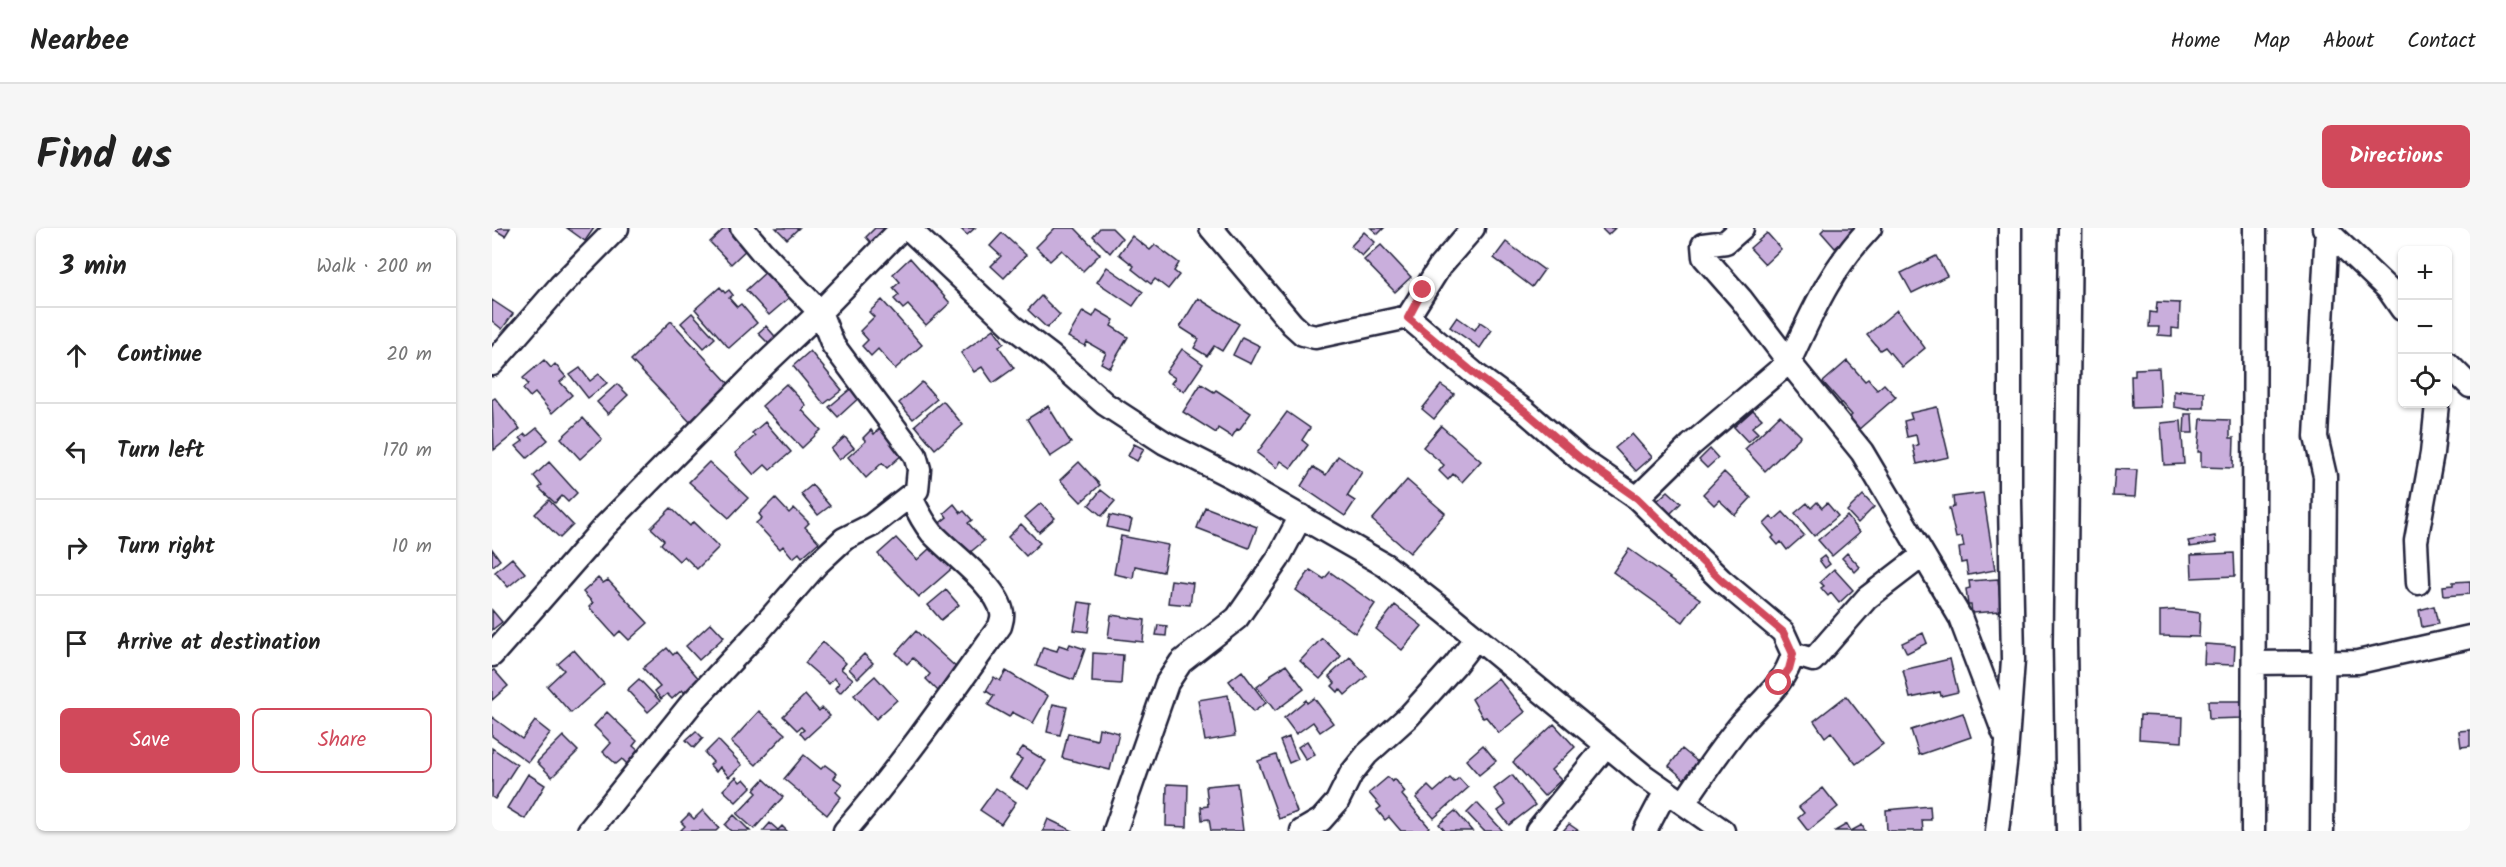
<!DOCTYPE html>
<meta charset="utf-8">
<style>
body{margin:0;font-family:Kalam,sans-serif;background:#f6f6f6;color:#222}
.controls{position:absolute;right:18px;top:18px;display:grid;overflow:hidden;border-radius:9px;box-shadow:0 2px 4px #0004}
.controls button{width:54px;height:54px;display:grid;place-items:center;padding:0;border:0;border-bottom:2px solid #e0e0e0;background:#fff;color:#222;font:30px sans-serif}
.stop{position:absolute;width:18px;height:18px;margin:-14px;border:4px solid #d1495b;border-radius:50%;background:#fff}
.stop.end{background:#d1495b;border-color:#fff;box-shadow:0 2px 6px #0008}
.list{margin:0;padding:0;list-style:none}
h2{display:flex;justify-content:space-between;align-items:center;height:78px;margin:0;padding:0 24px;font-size:26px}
h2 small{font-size:20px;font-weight:400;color:#767676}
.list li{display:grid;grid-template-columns:39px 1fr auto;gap:18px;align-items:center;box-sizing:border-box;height:96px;padding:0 24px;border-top:2px solid #e0e0e0}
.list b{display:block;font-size:22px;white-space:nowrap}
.list em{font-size:20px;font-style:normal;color:#767676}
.actions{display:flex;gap:12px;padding:18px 24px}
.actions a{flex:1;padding:14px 0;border:2px solid #d1495b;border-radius:9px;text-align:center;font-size:21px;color:#d1495b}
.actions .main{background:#d1495b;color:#fff}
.icon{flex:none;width:33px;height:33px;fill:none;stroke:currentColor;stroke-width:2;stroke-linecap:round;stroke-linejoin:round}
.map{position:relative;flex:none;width:1978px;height:603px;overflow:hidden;border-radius:9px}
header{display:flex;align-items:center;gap:36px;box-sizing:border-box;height:84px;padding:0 30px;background:#fff;border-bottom:2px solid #e0e0e0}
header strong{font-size:28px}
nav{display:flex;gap:33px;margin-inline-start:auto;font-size:21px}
.intro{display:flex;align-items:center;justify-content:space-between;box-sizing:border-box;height:144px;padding:0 36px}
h1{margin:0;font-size:42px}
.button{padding:15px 27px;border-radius:9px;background:#d1495b;color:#fff;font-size:21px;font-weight:700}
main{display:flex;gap:36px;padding:0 36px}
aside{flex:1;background:#fff;border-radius:9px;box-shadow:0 2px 4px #0004}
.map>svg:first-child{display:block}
.building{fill:#c9aedc;stroke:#22223b;stroke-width:1.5}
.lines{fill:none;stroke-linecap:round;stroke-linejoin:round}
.minor-casing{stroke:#22223b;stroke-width:27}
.minor{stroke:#fff;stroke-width:22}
.route{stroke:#d1495b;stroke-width:8}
</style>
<header>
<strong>Nearbee</strong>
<nav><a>Home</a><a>Map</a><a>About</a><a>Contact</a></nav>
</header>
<div class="intro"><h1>Find us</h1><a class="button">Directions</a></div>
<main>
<aside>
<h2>3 min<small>Walk · 200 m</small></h2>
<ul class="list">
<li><svg class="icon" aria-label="ahead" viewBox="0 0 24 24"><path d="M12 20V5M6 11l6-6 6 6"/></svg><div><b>Continue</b></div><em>20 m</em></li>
<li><svg class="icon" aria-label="left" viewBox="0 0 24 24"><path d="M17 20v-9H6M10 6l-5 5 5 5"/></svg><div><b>Turn left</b></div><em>170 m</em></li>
<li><svg class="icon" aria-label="right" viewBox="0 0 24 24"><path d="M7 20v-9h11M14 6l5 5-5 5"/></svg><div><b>Turn right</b></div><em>10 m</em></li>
<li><svg class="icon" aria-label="arrive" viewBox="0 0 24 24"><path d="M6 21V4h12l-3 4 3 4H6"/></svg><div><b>Arrive at destination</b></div></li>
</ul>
<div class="actions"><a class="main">Save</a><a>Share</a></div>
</aside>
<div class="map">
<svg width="1978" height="603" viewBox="0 0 1978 603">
<rect width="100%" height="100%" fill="#fff"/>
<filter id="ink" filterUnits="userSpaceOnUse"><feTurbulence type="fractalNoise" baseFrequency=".0167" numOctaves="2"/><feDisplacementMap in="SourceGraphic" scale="12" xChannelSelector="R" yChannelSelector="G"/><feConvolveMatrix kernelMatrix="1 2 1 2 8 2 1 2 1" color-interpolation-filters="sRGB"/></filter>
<g filter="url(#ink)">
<path class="building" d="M0 0H18L13 8Z
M75 0H102L93 13Z
M233 0H239L257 19 239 36 218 14Z
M284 0H307L295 11Z
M383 0H398L381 17 374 9Z
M468 0H483L475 7Z
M563 0H583L608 26 591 43 570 22 558 33 544 19Z
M608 0H620L630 10 618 25 601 8Z
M879 0H892L886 6Z
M1109 0H1123L1116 7Z
M1333 0H1367L1343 20 1329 4Z
M872 4 883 14 870 28 859 18Z
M510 5 534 27 512 50 499 38 509 28 498 18Z
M1275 5 1289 21 1273 36 1258 20Z
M640 8 658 22 663 17 687 35 682 43 687 47 676 61 663 51 659 56 640 41 642 38 627 26Z
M1014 14 1052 42 1040 59 1002 30Z
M889 17 919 49 903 64 872 32Z
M1444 28 1455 48 1420 65 1409 45Z
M418 30 458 75 434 97 416 77 411 81 402 71 407 67 401 60 408 54 401 46Z
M615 39 651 64 641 78 605 54Z
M275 43 298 69 277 87 254 62Z
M228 59 233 65 237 62 241 67 237 70 245 79 249 76 265 95 237 120 203 81Z
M549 68 568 87 555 100 536 82Z
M706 70 747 96 730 123 722 118 715 128 702 120 707 111 688 99Z
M0 72 21 86 10 101 0 93Z
M390 72 430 117 403 141 386 121 379 128 370 118 376 112 368 103 382 89 377 84Z
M1665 74 1688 75 1687 101 1680 100V108L1666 107 1667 99H1657L1658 84 1664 85Z
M605 82 622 92 619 98 636 109 618 140 609 135 614 125 595 114 593 118 576 109 591 83 601 89Z
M1405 82 1433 120 1410 139 1393 119 1388 122 1375 107Z
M200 85 223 110 212 120 189 95Z
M965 89 983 102 988 94 1000 102 988 120 958 99Z
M179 93 238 157 198 194 139 132Z
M274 98 288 114 281 120 266 105Z
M502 101 512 115 507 119 522 140 501 155 490 139 482 144 469 125Z
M750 109 768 118 759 136 741 127Z
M690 121 711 136 692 164 679 155 683 150 674 144Z
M318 123 350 162 332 176 301 138Z
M52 132 59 140 63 136 74 149 68 154 80 167 60 185 43 165 38 169 31 161 36 156 31 150Z
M1355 133 1373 153 1376 151 1385 162 1392 156 1404 169 1366 202 1356 191 1360 187 1331 154Z
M88 140 98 153 107 146 115 155 96 170 78 147Z
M1667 140 1669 179 1640 180 1639 148H1643V141Z
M430 154 445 171 421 191 407 175Z
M125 156 136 167 116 186 105 174Z
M294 156 314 177 310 182 329 202 310 220 270 178Z
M709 156 722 164 724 162 759 185 747 202 745 201 740 209 726 200 724 205 691 184Z
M949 157 962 166 942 191 930 181Z
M362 158 370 167 346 189 337 179Z
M1688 162 1712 164V180H1698V182L1682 179V163L1688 164Z
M3 170 28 201 2 222 0 172Z
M451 173 471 197 443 221 423 197Z
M556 178 579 215 558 229 535 191Z
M1445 179 1457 229 1425 236 1421 218 1426 217 1424 207 1415 209 1412 193 1420 191 1418 185Z
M1261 182 1270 191 1260 199 1266 205 1256 214 1242 199Z
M795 184 818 200 810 212 816 217 799 240 789 233 785 240 765 225Z
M1693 186H1700L1701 205H1692Z
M1288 187 1309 208 1273 243 1253 221Z
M91 190 110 211 88 231 69 210Z
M1709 191 1738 192V210H1742L1741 240 1709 239V224H1706Z
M1689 193 1692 236 1672 237 1669 195Z
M273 194 299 224 278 242 273 237 262 247 243 225 263 208 260 205Z
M949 198 989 233 970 254 961 246 956 252 947 243 952 237 931 219Z
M45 200 56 212 35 230 24 218 31 213 28 210 33 206 35 208Z
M388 200 411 226 395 240 390 235 374 250 356 229 374 213 371 210 379 202 382 206Z
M1140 206 1160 229 1144 243 1123 220Z
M353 209 362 220 347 232 339 221Z
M642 216 652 221 645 233 636 228Z
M1218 221 1226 230 1215 240 1207 232Z
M846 228 870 244 855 268 863 273 853 288 809 258 821 239 834 247Z
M57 234 85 265 76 274 70 268 63 275 47 260 50 258 42 248Z
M217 234 256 270 237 290 197 254Z
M587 234 608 257 589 274 568 252Z
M1623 241 1645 242 1643 269 1621 268Z
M1232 244 1259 270 1243 287 1227 272 1222 277 1211 266Z
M915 252 953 285 918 325 880 292Z
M320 257 338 278 326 287 309 266Z
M609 262 623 273 610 288 597 277Z
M1176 263 1189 275 1178 286 1165 273Z
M1491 265 1503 342 1476 347 1474 334 1469 335 1467 320 1472 319 1470 309 1464 310 1457 280 1462 279 1461 269Z
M1371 267 1382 279 1366 295 1355 283Z
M283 270 297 285 302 280 317 295 313 299 327 314 310 329 307 325 301 330 291 318 288 321 264 295 270 290 267 286Z
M57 272 81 297 68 310 43 286Z
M1325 274 1330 280 1335 275 1346 288 1322 308 1303 285 1315 275 1319 280Z
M549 275 563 290 547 304 533 289Z
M462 276 469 285 472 283 480 292 476 295 492 313 471 330 444 298 455 289 452 285Z
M713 279 765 299 757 320 705 300Z
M179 280 198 298 201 294 227 319 205 341 192 328 187 333 169 316 172 312 159 300Z
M1291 284 1312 307 1295 322 1289 314 1286 317 1280 310 1282 308 1272 296 1279 289 1282 292Z
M618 287 640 292 637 304 615 299Z
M1355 288 1368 304 1340 328 1326 312Z
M529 296 548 315 534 328 516 309Z
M629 308 676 317 671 344 643 338 641 350 622 346Z
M1723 308 1724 315 1698 319 1696 313Z
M404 310 425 332 437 321 439 323 445 318 465 336 427 369 386 326Z
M0 321 8 332 1 338 0 337Z
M1137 321 1208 371 1191 394 1121 344Z
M1355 325 1368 339 1363 344 1350 330Z
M1742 325 1743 348 1700 350 1699 327Z
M1332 328 1338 336 1333 340 1327 332Z
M20 330 33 345 16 359 3 344Z
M1342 341 1361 362 1347 375 1339 365 1336 368 1329 360 1332 358 1328 354Z
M818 342 832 351 838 344 883 376 863 405 804 362Z
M106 350 111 355 116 352 156 395 137 412 128 403 123 408 97 379 101 375 91 364Z
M1506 351 1509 383 1480 385 1479 377H1476L1474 361 1478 360 1477 353Z
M679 352 701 355 698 377 676 375Z
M1978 353V366L1952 368 1951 358 1961 357V354Z
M454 362 467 377 449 392 436 377Z
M587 374 600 376 596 404 582 402Z
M903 377 930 398 910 422 884 401Z
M1942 378 1946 396 1930 399 1927 382Z
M0 382 10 394 0 402Z
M1683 382 1708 385 1707 409 1668 408V383Z
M619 387 653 392 651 414 616 410Z
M219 395 232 409 207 432 194 418Z
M666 397 675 398 674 408 664 407Z
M424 403 466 441 446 463 434 451 438 446 421 430 415 436 404 425Z
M1431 405 1435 415 1415 425 1410 415Z
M830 410 849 428 828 451 808 433Z
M331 414 354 435 349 441 361 451 348 465 343 460 347 455 342 450 337 456 313 435Z
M578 416 593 421 582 452 544 438 551 419 565 423 567 417 576 420Z
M1713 416 1743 418 1742 437 1712 436Z
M175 420 181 427 184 424 208 452 193 465 190 462 180 471 175 466 169 471 163 463 168 459 151 440Z
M82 422 112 456 79 485 55 458 72 442 66 436Z
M601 425 631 427 629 456 600 454Z
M372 426 381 435 366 450 357 441Z
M858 429 875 448 853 467 848 461 846 464 840 458 843 455 837 448Z
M1458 431 1466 464 1449 468 1448 464 1418 470 1411 442Z
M794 437 812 461 783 483 765 459 779 448 778 447Z
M2 442 16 458 0 472V443Z
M514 443 556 468 541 495 520 484 517 489 496 477 502 468 494 463 502 449 508 453Z
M750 443 774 475 761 484 737 453Z
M383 448 405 472 384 491 362 467Z
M1006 450 1033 484 1007 505 994 489 991 490 980 471Z
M147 451 168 473 156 484 135 462Z
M313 467 327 483 330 480 338 488 313 511 308 505 312 502 309 499 305 502 291 488Z
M736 467 743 508 713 513 706 472Z
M1354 468 1391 516 1364 536 1339 504 1333 509 1322 493Z
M822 470 841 495 828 504 821 494 804 506 792 490 814 472 815 475Z
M1716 473H1751V490L1717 491Z
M561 476 575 479 568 507 555 504Z
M267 483 293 506 264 537 239 514Z
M115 484 145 513 141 518 149 525 137 538 130 531 124 536 111 524 119 515 102 498Z
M1471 485 1479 509 1427 527 1419 502Z
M1648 487 1691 489 1690 514 1647 511Z
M0 489 30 511 43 493 58 505 36 534 0 508Z
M1062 496 1083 519 1059 542 1069 552 1052 568 1021 534Z
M607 500 627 505 618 542 570 530 576 505 605 512Z
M1978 502V518L1969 519 1967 503Z
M204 503 211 510 202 520 194 512Z
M71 508 86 523 60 549 45 534Z
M797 509 806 531 797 535 788 513Z
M226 512 250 537 237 549 228 539 224 544 218 537 221 534 213 525Z
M815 513 823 526 814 532 806 519Z
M991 517 1004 533 987 547 974 532Z
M531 519 554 533 536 561 518 550 530 531 524 528Z
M0 520 25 537 3 571 0 569Z
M1190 521 1206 534 1192 551 1177 538Z
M312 527 329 541 333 537 345 546 342 550 350 556 344 564 349 569 335 587 292 551Z
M784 527 805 584 787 591 766 533Z
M36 546 53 557 33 591 15 580Z
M1020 547 1043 577 1017 597 1006 583 1014 577 1002 561Z
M244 549 248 554 252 551 259 559 244 574 231 562Z
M896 549 900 554 903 551 913 564 910 567 937 599 933 603H909L897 589 893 592 885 582 889 579 877 565Z
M958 550 962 554 967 550 976 560 942 590 924 570 936 558 942 564Z
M272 551 291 569 262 601 245 586 265 565 262 562Z
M745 555 751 603H719L717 591 710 592 709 579 716 578 714 558Z
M675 556 696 557 695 599 674 598Z
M504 560 524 574 509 596 488 582Z
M1331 560 1346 579 1316 603 1306 590 1312 585 1307 579Z
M985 575 1011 603H992L975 585Z
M1438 578 1439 592H1430L1431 603H1395L1394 582Z
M211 582 227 600 224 603H188L193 598 189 594 197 586 202 591Z
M963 583 980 603H953L947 596Z
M242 587 258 603H239L233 597Z
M556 591 581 603H551Z
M278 595 286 602 290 598 295 603H271Z
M1077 596 1087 603H1071Z
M1355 596 1359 603 1370 597 1373 603H1343Z"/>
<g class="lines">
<g class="minor-casing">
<path id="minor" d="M416 0 521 99 559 128 613 176 673 215 738 248 893 337 952 383 1151 547 1231 603
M719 0 800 96 811 106 823 109 916 89 983 146 1033 183 1087 230 1145 270 1199 217 1297 134 1249 71 1212 29 1211 17 1234 14 1250 0
M1378 0C1338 42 1321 83 1297 134L1370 224 1468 389 1512 505
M1832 0 1896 61 1910 81
M916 89 948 38 981 0
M0 136 68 58 125 0
M1956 136 1978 158
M1145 270 1229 352 1291 404 1301 426C1293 456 1268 474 1249 496 1228 521 1210 548 1192 575
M1926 355 1924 313 1940 225 1945 176
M1301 426 1321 432 1375 370 1431 327
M0 427 113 298 272 137 328 84 270 24 250 0
M1762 435 1866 434 1978 409
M97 603 199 476 268 402 325 336 352 311 380 297 425 262 427 241 423 227 341 117 328 84 410 0
M353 603C409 538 458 468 508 398 509 394 511 389 510 385 506 358 458 325 440 305 431 294 425 282 419 269
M623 603 675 455 689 434 745 390 786 331 809 288
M810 603 829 592 845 574 859 546 875 526 917 488 963 437 984 410
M1045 603 1115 517
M1153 603 1174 563
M1505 603 1514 528 1521 432 1518 273V0
M1576 603 1573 415 1578 0
M1761 603 1763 0
M1830 603 1833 248 1824 209 1835 0"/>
</g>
<use href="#minor" class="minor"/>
</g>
</g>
<g class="lines" filter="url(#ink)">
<path class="route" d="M931 62 916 90 983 146 1033 183 1088 230 1145 270 1229 352 1291 404 1301 426 1297 441 1287 455"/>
</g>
</svg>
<div class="controls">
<button>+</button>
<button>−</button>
<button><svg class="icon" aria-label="locate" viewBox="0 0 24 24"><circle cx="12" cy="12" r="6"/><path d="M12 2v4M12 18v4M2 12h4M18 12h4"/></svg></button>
</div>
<div class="stop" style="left:1287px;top:455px"></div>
<div class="stop end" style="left:931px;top:62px"></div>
</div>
</main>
